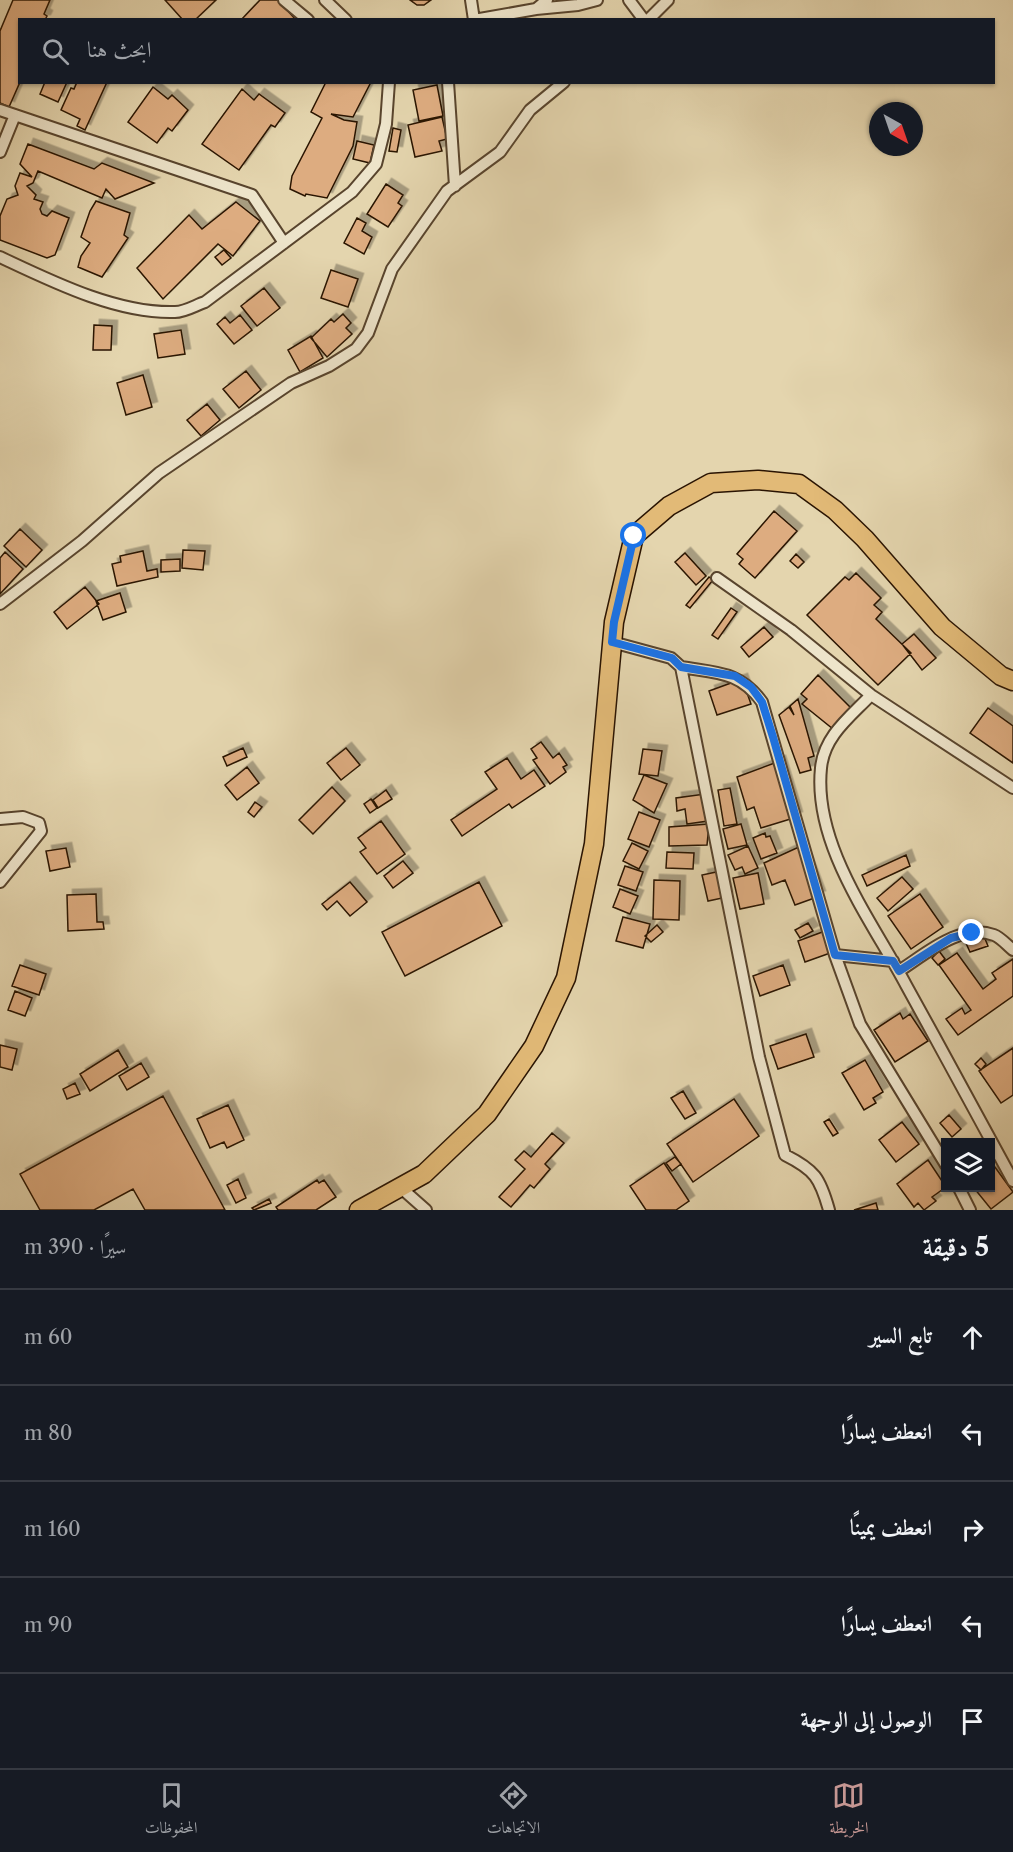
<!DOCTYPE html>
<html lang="ar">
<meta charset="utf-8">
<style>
body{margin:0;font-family:"Libre Caslon Text",Amiri,serif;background:#20242c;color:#f1f3f6;direction:rtl}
.controls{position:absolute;right:18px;bottom:18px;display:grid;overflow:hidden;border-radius:0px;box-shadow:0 2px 4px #0004}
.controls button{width:54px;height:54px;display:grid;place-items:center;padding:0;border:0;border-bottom:2px solid #363941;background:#171b24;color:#f1f3f6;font:30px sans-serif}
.compass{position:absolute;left:869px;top:102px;width:54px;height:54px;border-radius:50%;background:#171b24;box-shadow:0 2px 4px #0004;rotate:140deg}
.stop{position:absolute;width:18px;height:18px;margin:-14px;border:4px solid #1a73e8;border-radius:50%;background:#fff}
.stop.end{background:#1a73e8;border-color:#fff;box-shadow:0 2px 6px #0008}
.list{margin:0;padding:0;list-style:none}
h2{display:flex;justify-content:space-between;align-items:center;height:78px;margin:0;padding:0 24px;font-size:26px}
h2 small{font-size:20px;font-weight:400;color:#9ea1a6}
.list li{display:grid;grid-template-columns:39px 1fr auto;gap:18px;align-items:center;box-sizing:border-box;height:96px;padding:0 24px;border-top:2px solid #363941}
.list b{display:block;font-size:22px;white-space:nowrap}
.list em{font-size:20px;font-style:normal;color:#9ea1a6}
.icon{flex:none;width:33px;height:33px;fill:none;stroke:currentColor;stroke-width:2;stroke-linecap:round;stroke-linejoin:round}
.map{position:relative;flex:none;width:1013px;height:1210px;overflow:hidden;direction:ltr}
.search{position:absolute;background:#171b24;box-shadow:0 2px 4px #0004;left:18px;right:18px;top:18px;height:66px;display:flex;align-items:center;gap:15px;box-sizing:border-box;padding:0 21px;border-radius:0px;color:#9ea1a6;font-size:22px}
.sheet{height:558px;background:#171b24}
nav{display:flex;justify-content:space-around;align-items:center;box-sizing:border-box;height:84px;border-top:2px solid #363941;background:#171b24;font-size:16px;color:#9ea1a6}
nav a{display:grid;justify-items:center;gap:3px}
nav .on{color:#c59692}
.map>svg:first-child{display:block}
.building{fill:#ddac80;stroke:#2a1402;stroke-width:1.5;filter:url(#shadow)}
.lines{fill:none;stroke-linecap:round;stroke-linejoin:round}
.minor-casing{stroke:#58442d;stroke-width:14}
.primary-casing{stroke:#2a1402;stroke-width:21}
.minor{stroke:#ede4ca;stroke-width:10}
.primary{stroke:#e2ba77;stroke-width:18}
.route{stroke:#1a73e8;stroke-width:8}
</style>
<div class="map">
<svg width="1013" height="1210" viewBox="0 0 1013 1210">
<defs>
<filter id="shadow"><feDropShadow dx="5.5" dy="-5.5" stdDeviation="0" flood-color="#0004"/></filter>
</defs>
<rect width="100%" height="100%" fill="#e4d5ae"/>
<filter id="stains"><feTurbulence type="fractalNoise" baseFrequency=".00333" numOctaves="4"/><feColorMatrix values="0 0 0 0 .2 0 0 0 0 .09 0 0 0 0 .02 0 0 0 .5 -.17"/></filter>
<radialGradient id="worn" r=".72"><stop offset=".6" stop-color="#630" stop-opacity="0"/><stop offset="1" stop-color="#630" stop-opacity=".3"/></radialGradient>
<path class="building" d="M13 0H50L44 14 47 16 45 20H20V82L9 107 0 103V31Z
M165 0H216L195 20H183Z
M260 0H278L296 20H241Z
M410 0H431L424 5H417Z
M45 82H67L58 102 40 94Z
M77 82H107L85 130 77 126 80 119 61 110 71 88 74 89Z
M326 82H371L353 117 331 114 344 120 357 122 353 146 327 198 306 194 305 196 290 189 292 176 322 118 311 112Z
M437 85 443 116 419 121 413 90Z
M153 87 168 99 172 95 188 110 172 131 168 128 157 143 128 122Z
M242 89 254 100 259 94 285 113 275 127 271 125 239 170 202 144Z
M442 117 447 139 439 141 442 151 415 157 408 125Z
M393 128 401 130 397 152 389 151Z
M357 141 374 145 370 163 353 159Z
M28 144 94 169 102 163 154 183 115 199 106 189 102 198 38 171 33 183 27 186 36 195 34 199 43 202 40 209 42 214 47 216 52 211 69 218 55 255 47 258 0 240V216L7 199 18 195 15 186 20 173 32 177 20 164Z
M386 184 403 195 398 203 402 206 388 227 367 214Z
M96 201 130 213 124 235 128 238 102 277 78 267 81 256 90 243 81 237 90 211Z
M236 202 260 221 233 256 218 244 163 299 137 268 189 215 202 229Z
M357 218 366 223 362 231 372 237 364 254 344 243Z
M224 250 231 258 222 265 215 257Z
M331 270 358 279 348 307 321 298Z
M264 288 280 308 257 326 241 306Z
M343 314 351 323 346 328 352 334 327 357 311 338 331 319 334 322Z
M240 315 252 330 234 344 217 324 225 317 230 323Z
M94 325 112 326 111 350H93Z
M181 330 185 354 158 358 154 334Z
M311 336 323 358 300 372 288 350Z
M246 371 261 390 239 408 223 389Z
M143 375 152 407 126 415 117 383Z
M207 404 220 420 201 436 187 420Z
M774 511 797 531 755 578 739 564 743 559 737 554Z
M20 529 42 550 26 567 4 546Z
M183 550 205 551 203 570 182 568Z
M143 551 147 571 157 569 158 577 117 586 112 564 121 562 120 556Z
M5 552 23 569 0 594V558Z
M685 553 706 576 696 585 675 562Z
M796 554 804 562 798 568 790 561Z
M180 559V571L161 572V560Z
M856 573 881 598 874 605 882 612 876 619 911 653 878 685 807 615 845 577 849 580Z
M709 577 713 580 690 608 686 605Z
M85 587 99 604 67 629 54 612Z
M120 593 126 612 103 620 96 601Z
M731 608 737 612 718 639 712 635Z
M764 627 773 637 749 657 741 647Z
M914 634 936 658 922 670 902 644Z
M818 675 852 709 833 729 802 704 807 699 801 694Z
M742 679 751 704 717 715 709 691Z
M798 699 814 756 808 758 811 770 800 773 779 715 789 707 794 715 790 706Z
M988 708 1013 726V763L970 733Z
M541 742 553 758 559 753 567 765 563 767 566 772 550 784 533 760 537 758 531 749Z
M243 748 247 757 227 766 223 757Z
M346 748 360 765 341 780 327 763Z
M643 749 662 751 658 776 639 774Z
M507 758 521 779 534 770 545 786 512 808 509 804 462 836 451 820 497 789 485 772Z
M780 761 797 817 761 828 754 807 747 810 737 777Z
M247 767 259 783 237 800 225 785Z
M644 775 667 784 654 813 633 800Z
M332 787 345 801 313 834 299 820Z
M730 788 737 824 724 826 718 790Z
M386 790 392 799 378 808 373 800Z
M705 794 708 821 687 824 685 809 677 811 676 798Z
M371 799 377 808 370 813 364 804Z
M255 802 262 807 254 817 248 812Z
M639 812 660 820 649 847 628 839Z
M381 821 405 854 377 874 360 852 366 848 358 838Z
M709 824 707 845 669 846V827Z
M741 824 747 845 728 849 723 829Z
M765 833 766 837 770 836 777 853 761 859 753 838Z
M632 843 648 851 639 869 623 861Z
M748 846 758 868 745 874 742 867 735 870 728 855Z
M801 846 820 896 795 905 785 880 772 885 764 863Z
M66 848 70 867 50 871 46 851Z
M667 852 694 853 693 869 666 868Z
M906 855 910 866 867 886 862 875Z
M403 861 413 873 393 888 384 876Z
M625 866 643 872 636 891 618 885Z
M721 871 727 897 708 901 702 875Z
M758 873 764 904 740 909 733 878Z
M902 877 913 889 888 911 877 898Z
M654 880 680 881 679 920 653 919Z
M350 882 367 902 350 916 337 901 327 910 322 904Z
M479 882 502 926 405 976 382 932Z
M620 889 638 896 630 914 613 907Z
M96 894 97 922H103L104 929 68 931 67 895Z
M920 894 943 927 911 949 888 916Z
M623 917 650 924 643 948 616 941Z
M808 923 813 931 800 938 795 930Z
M657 925 663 932 651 942 645 936Z
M825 931 833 952 805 962 798 941Z
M983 934 988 946 970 952 965 941Z
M939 951 945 959 938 965 932 958Z
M957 953 983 989 996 979 992 973 1013 959V996L958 1035 946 1019 962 1008 965 1014 971 1010 939 965Z
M20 965 46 974 39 995 12 986Z
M783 965 790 985 760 996 753 976Z
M15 991 32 998 25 1016 8 1010Z
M900 1013 903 1019 910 1014 928 1041 895 1062 874 1030Z
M806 1034 814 1057 778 1069 770 1046Z
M0 1045 17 1049 12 1070 0 1067Z
M1013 1048V1095L1001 1103 979 1071Z
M118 1050 128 1067 90 1091 80 1074Z
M981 1058 986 1064 981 1070 975 1064Z
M865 1060 883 1092 873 1098 876 1103 864 1110 842 1073Z
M141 1063 149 1077 127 1090 119 1076Z
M75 1083 80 1094 67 1099 63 1089Z
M683 1091 696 1113 685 1119 671 1098Z
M163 1096 225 1210H145L133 1189 94 1210H40L20 1174Z
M734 1099 759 1136 693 1182 667 1144Z
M228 1105 244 1140 227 1148 224 1142 210 1148 197 1119Z
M949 1115 961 1129 952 1137 940 1123Z
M829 1119 838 1133 833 1136 824 1122Z
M902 1122 919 1144 896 1162 879 1140Z
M552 1133 564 1143 545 1164 550 1169 534 1188 530 1185 511 1207 499 1197 525 1169 515 1160 524 1151 531 1157Z
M675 1157 681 1164 672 1171 666 1163Z
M928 1160 946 1187 932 1197 936 1201 924 1210 918 1203 914 1207 897 1184Z
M664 1163 689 1201 676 1210H646L630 1186Z
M992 1163 1013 1192 991 1209 974 1188H990Z
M238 1179 246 1198 236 1203 227 1185Z
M317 1180 319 1183 324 1180 336 1197 316 1210H278L276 1207Z
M269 1199 271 1203 254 1210 252 1208Z
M876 1203 878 1210H854Z"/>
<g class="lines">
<g class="minor-casing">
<path id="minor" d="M284 0 308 20
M325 0 346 20
M471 0 474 20
M629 0 644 20
M536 9 578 5 597 0
M474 20 536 9 547 0
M648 20 668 0
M448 82 455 186
M0 110 252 195 284 243
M0 152 15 115
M0 257C51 281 117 314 175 312 185 312 196 305 205 302L352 192 376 164 386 124 389 82
M717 578 791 630 871 695 1013 788
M0 604 82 541 159 473 291 383 329 366 356 349 368 333 392 269 447 191 500 152 530 110 564 82
M612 642 671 658 681 667 759 1057 785 1155C815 1170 820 1178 829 1210
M681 667C716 673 740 671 762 702L835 955 860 1024 946 1165
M871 695C850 717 824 736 821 768 813 845 872 921 906 985 942 1050 977 1115 1013 1181
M0 819 23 817 39 823 41 831 0 882
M835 955 893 961
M899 971C926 954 959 923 994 935 1000 937 1007 945 1013 950
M400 1187 426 1210
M959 1188 970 1210"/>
</g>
<g class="primary-casing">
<path id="primary" d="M359 1210 424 1174 487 1114 534 1046 566 978 594 844 614 622 634 536 669 506 711 483 758 480 799 484 835 510 865 539 942 627 1001 676 1013 681"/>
</g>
<use href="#minor" class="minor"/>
<use href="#primary" class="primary"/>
</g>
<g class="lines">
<path class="route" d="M634 536 614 622 612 642 672 658 681 667 735 676 751 687 762 702 773 737 835 955 893 961 899 971 951 938 972 933"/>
</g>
<rect width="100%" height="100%" filter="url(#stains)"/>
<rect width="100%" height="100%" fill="url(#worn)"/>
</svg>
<div class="controls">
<button><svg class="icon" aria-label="layers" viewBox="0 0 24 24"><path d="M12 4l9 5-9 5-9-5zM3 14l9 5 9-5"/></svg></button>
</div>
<svg class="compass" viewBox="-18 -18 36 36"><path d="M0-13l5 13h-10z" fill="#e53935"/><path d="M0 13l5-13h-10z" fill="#9ea1a6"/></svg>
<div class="stop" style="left:634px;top:536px"></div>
<div class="stop end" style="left:972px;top:933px"></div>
<div class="search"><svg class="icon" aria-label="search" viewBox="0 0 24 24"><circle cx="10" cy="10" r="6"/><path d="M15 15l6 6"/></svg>ابحث هنا</div>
</div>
<section class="sheet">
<h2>5 دقيقة<small>سيرًا · 390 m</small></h2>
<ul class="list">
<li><svg class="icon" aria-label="ahead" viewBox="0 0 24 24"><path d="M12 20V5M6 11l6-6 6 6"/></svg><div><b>تابع السير</b></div><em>60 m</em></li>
<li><svg class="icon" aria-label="left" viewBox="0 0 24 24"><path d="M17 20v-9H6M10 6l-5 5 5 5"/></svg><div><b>انعطف يسارًا</b></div><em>80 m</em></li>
<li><svg class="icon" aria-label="right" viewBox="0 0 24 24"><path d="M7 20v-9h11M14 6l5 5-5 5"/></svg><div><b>انعطف يمينًا</b></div><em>160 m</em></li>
<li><svg class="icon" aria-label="left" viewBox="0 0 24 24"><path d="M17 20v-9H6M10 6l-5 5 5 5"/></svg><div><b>انعطف يسارًا</b></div><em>90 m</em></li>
<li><svg class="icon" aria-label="arrive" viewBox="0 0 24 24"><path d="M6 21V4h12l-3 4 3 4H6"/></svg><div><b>الوصول إلى الوجهة</b></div></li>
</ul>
</section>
<nav>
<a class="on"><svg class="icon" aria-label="map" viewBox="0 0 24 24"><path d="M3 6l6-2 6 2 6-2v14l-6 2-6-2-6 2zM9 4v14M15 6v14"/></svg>الخريطة</a>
<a><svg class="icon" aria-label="directions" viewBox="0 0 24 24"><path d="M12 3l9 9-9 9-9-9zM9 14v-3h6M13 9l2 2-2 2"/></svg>الاتجاهات</a>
<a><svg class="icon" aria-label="saved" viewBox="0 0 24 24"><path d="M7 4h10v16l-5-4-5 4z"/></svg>المحفوظات</a>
</nav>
